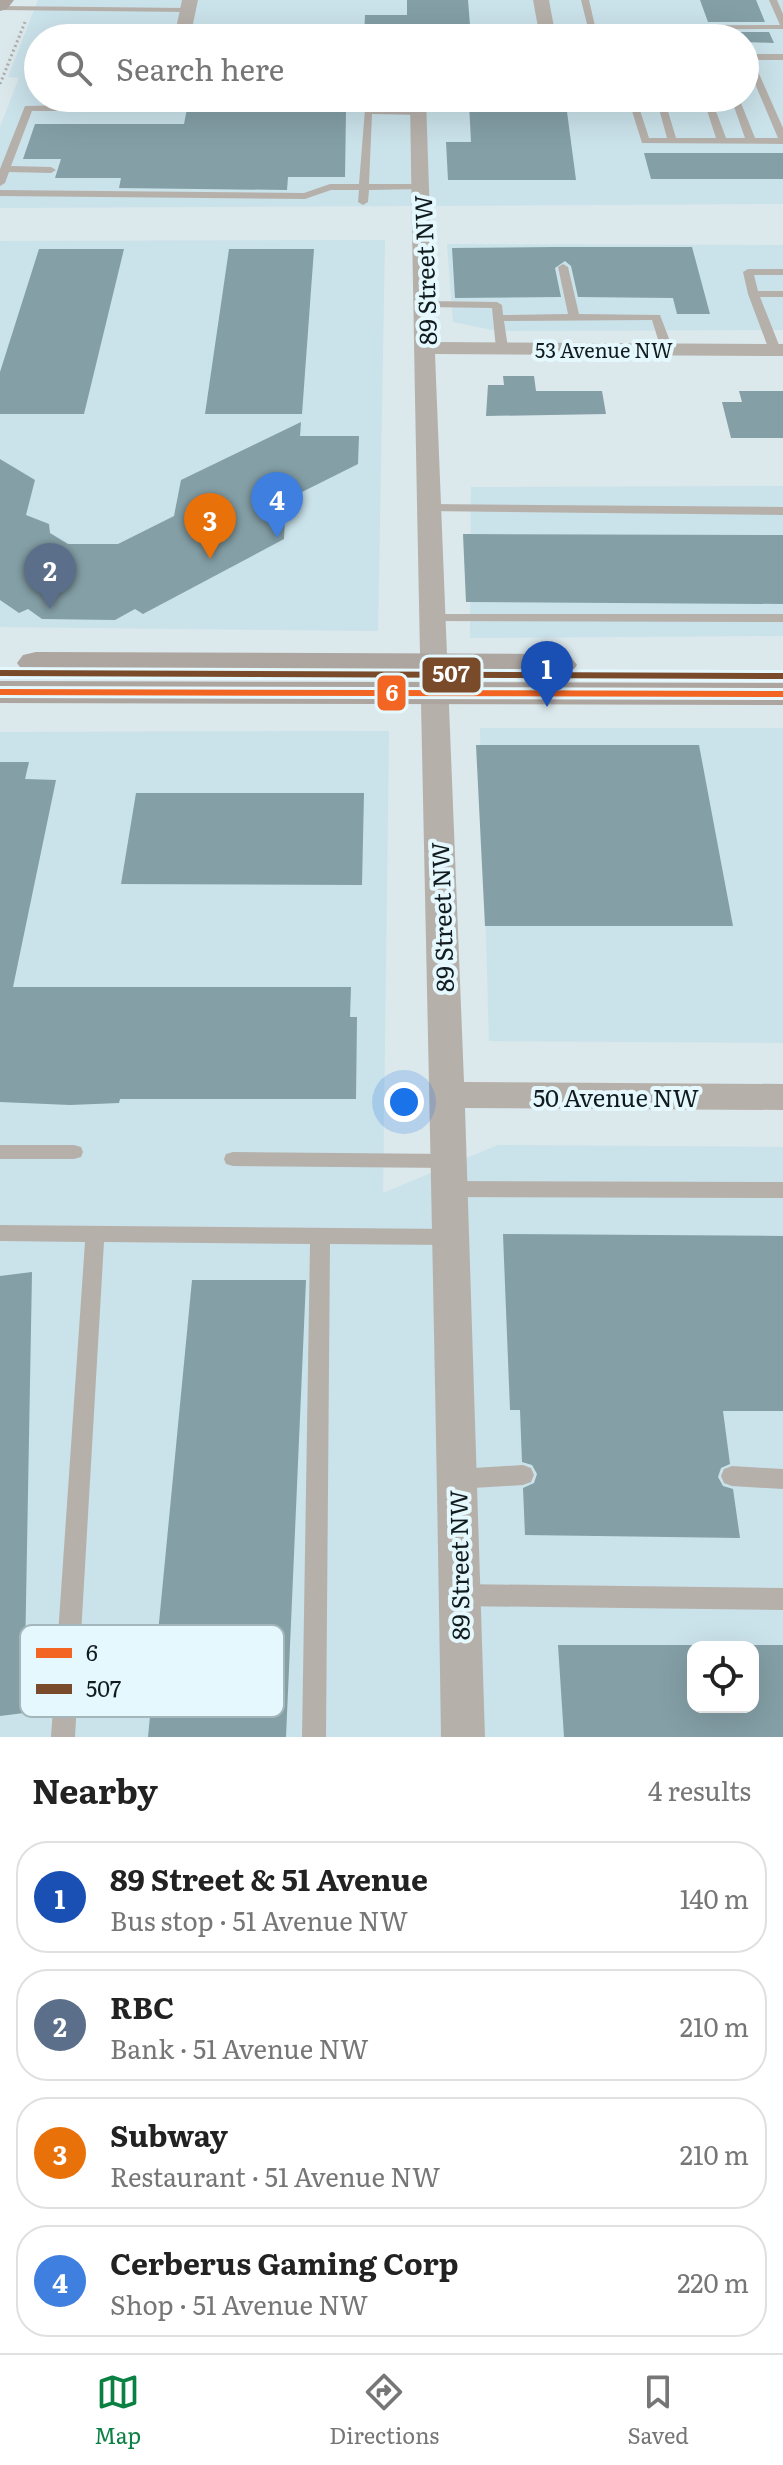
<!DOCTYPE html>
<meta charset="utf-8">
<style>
body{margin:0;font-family:Literata,serif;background:#f2f2f2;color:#222}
.controls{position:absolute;right:24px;bottom:24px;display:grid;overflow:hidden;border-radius:16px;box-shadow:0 8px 32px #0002}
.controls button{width:72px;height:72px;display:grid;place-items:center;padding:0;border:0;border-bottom:2px solid #e0e0e0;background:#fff;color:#222;font:40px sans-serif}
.you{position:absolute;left:404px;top:1102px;width:28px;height:28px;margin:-20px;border:6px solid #fff;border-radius:50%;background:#1a73e8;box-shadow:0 0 0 12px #1a73e833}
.badge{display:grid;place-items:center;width:52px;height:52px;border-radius:50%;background:#0b8043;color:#fff;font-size:26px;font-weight:700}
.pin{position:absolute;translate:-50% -66px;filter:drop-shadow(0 2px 4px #0008)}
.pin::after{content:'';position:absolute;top:42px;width:28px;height:24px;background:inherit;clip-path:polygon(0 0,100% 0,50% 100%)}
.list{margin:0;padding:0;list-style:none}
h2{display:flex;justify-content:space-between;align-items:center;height:104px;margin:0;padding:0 32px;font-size:34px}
h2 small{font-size:26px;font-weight:400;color:#767676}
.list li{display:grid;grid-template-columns:52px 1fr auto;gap:24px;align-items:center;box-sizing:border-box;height:112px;margin:0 16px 16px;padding:0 16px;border:2px solid #e0e0e0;border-radius:32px}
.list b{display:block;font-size:30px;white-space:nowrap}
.list p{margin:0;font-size:26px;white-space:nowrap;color:#767676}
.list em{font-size:26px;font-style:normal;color:#767676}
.icon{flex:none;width:44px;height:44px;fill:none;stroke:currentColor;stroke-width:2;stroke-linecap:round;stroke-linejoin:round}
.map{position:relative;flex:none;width:783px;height:1737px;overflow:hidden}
.search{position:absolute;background:#fff;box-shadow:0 8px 32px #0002;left:24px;right:24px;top:24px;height:88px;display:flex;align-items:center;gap:20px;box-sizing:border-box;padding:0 28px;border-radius:44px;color:#767676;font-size:30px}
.sheet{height:616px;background:#fff}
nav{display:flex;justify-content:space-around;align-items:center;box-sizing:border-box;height:112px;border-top:2px solid #e0e0e0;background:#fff;font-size:22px;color:#767676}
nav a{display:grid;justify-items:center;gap:4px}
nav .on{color:#0b8043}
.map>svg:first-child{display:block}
.built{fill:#cae2ea;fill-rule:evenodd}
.building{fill:#849fa6}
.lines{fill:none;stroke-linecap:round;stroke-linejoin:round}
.path{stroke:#afadab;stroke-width:3;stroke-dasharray:2 3;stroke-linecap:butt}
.lane{fill:#b6b0ab;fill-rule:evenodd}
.street{fill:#b6b0ab;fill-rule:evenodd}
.secondary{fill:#ada5a0;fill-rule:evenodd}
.bus-1-casing{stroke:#e4f8fe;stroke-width:12}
.bus-2-casing{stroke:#e4f8fe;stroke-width:12}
.bus-1{stroke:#f26522;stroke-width:6}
.bus-2{stroke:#7a4b2a;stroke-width:6}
.labels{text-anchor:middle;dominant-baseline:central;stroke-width:8;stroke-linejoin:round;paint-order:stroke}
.far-street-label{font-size:20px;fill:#121b1d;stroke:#e4f8fe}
.street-label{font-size:24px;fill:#121b1d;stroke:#e4f8fe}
.key{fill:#e4f8fe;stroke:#a5b6ba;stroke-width:2}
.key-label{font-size:22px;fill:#121b1d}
.line-badge{stroke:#e4f8fe;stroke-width:3}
.badge-label{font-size:22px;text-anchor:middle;font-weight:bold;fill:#fff}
</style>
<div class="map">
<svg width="783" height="1737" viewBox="0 0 783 1737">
<rect width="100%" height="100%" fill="#dbe8ec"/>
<path class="built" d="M38 0H783V204L0 208V127L19 78 8 77ZM38 38H745V98H38Z
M385 240 378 631 0 627V241Z
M447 244 783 245V330L497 331 453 322Z
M783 486V636L470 638 471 487Z
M480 728H783V1043L489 1041Z
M389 731 383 1193 498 1145 783 1147V1737H0V732ZM693 1647H753V1707H693Z"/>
<path class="building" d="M407 0H468L471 38H364L365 15H407Z
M700 0H756L765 22H708Z
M711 32H769L774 43 745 42V37H713Z
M189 98H242L240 109 346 111 345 177H288L287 190 119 188 121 178H55L61 159H23L35 124H184Z
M469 103 566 104 576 180H448L446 142H471Z
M644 153H783V179H651Z
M554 247H692L710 314H677L673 298 578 297 571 266 565 261 555 268 561 297 455 298 452 248Z
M39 249H124L84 414H0V372Z
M229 249H314L302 414H205Z
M503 376H534L536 391H602L606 414 486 416 488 385H504Z
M739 391H783V438H731L722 402H742Z
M301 422 300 436H359L358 464 286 500 284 539 143 614 135 609 115 620 42 619 28 609 19 613 0 600V459L35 480 26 515 49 524 50 533 68 544H118L174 516 181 480Z
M463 534 783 535V604L466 602Z
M476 745H699L733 926H485Z
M0 762H29L25 779 56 780 13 987H351L350 1017H357L356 1099H120L119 1103 70 1105 0 1102Z
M136 793H364L362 885 121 884Z
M503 1234 783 1236V1411H723L730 1464 721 1468 718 1477 723 1486 733 1489 740 1538 525 1535 523 1488 534 1483 537 1474 532 1465 522 1462 520 1410H510Z
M32 1272 24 1713 0 1716V1276Z
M192 1280H306L286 1737H148Z
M558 1645H693V1707H753V1645H783V1737H564Z"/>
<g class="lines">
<path class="path" d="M0 84 25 22"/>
<path class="lane" d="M581 0H589L595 26 780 25 769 0H777L783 14V29L592 30 588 28Z
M0 6 188 8 192 10 188 12 0 10Z
M745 54H783V60H753L783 128V144L642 143 628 98H636L649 138H667L656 98H664L676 138H716L703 98H711L726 138H745L731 98H739L755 138H778L745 60Z
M298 98H306L305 109H299Z
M25 106 74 105 79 108 74 111H32L11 166 51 167 56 170 51 173 9 172 5 183 0 186V169Z
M365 109 422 110 424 112 419 115 372 114 369 184H421L426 187 424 189 369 190 368 202 363 205 358 202 359 190H331L305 199 0 196V190L304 193 330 184H359Z
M563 264 568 267 579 314 660 315 673 349 671 351 661 349 652 320 504 321 508 348 502 351 496 348 492 308 424 307 419 304 424 301 497 302 502 305 503 315 568 314 558 267Z
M783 269V275H754L758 291H783V297H760L781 350 775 353 769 350 748 294 743 272 748 269Z
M429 504 783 507V515L425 511 423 508Z
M431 614H783V622L426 621 424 618 426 615Z
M0 1145H74L81 1147 83 1152 81 1157 74 1159H0Z
M233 1152 450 1154 457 1156 459 1161 457 1166 450 1168 233 1166 226 1164 224 1159 226 1154Z
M450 1181 783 1182V1198L450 1197 443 1194 441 1189 443 1184Z
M0 1225 449 1229 456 1231 459 1237 456 1243 449 1245 330 1244 326 1737H302L310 1244 104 1242 75 1737H51L85 1242 0 1241Z
M523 1465 531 1468 534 1475 531 1482 523 1485 457 1489 449 1486 446 1479 449 1472 457 1469Z
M732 1466 783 1469V1489L732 1486 724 1483 721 1476 724 1469Z
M459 1584 783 1588V1610L459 1606 451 1603 448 1595 451 1587Z"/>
<path class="street" d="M182 0H198L190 38H174Z
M533 0H549L556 38H540Z
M410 98H426L434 342 783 344V356L435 354 464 1082 783 1084V1110L465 1108 485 1737H441C433 1191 418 644 410 98Z"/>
<path class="secondary" d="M0 0H14L7 9 0 11Z
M36 652 558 654 571 657 577 665 571 673 558 676 36 674 23 671 17 663 23 655Z
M0 681 783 683V705L0 703Z"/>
<g class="bus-1-casing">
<path id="bus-1" d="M0 692 783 694"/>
</g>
<g class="bus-2-casing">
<path id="bus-2" d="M0 673 783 676"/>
</g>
<use href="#bus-1" class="bus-1"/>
<use href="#bus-2" class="bus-2"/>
</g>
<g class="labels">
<g class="far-street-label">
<text x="604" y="349">53 Avenue NW</text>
</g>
<g class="street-label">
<text transform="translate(424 270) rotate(-92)">89 Street NW</text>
<text transform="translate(441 917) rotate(-92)">89 Street NW</text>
<text x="616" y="1096">50 Avenue NW</text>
<text transform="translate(458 1565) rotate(-91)">89 Street NW</text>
</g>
</g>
<rect x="20" y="1625" width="264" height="92" rx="12" class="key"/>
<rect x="36" y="1648" width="36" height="10" fill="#f26522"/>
<rect x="36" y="1684" width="36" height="10" fill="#7a4b2a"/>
<g class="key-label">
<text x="86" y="1661">6</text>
<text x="86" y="1697">507</text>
</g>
<g class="line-badge">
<rect x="421" y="656" width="61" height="38" rx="8" fill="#7a4b2a"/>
<rect x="376" y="674" width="31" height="38" rx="8" fill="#f26522"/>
</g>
<g class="badge-label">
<text x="451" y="682">507</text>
<text x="392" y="701">6</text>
</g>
</svg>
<div class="controls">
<button><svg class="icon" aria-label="locate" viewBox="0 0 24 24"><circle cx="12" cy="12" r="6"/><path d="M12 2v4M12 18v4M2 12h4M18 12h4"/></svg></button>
</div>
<div class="you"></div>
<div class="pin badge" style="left:547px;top:707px;background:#1a4fb4">1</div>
<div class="pin badge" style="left:50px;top:609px;background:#5c6f8a">2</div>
<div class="pin badge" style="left:210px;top:559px;background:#e8710a">3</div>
<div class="pin badge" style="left:277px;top:538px;background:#3f7fe0">4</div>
<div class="search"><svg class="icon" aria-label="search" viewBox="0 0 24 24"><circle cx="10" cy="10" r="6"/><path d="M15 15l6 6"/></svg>Search here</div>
</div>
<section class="sheet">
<h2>Nearby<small>4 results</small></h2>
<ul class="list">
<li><span class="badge" style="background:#1a4fb4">1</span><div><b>89 Street &amp; 51 Avenue</b><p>Bus stop · 51 Avenue NW</p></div><em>140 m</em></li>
<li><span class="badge" style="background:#5c6f8a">2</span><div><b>RBC</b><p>Bank · 51 Avenue NW</p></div><em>210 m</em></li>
<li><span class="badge" style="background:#e8710a">3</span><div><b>Subway</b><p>Restaurant · 51 Avenue NW</p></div><em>210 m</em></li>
<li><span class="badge" style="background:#3f7fe0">4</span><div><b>Cerberus Gaming Corp</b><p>Shop · 51 Avenue NW</p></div><em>220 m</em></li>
</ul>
</section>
<nav>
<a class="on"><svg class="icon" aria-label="map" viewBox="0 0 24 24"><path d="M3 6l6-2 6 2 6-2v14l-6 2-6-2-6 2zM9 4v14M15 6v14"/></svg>Map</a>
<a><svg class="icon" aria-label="directions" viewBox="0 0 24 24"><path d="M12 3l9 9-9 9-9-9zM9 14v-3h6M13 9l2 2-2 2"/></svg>Directions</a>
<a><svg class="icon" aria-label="saved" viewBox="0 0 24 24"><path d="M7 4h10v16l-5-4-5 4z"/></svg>Saved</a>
</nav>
